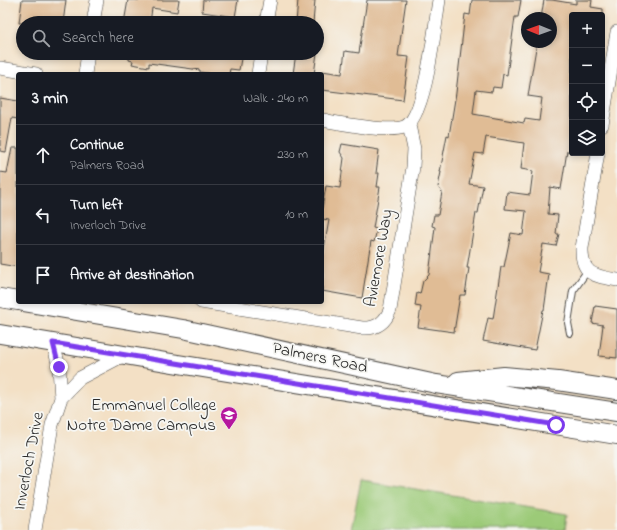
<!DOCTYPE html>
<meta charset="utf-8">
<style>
body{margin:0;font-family:"Indie Flower",sans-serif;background:#242831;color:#f1f3f6}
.controls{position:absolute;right:12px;top:12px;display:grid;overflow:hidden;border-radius:4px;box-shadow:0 2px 6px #0003}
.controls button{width:36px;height:36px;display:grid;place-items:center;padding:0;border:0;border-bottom:1px solid #363941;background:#171b24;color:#f1f3f6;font:20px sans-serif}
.compass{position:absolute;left:521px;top:12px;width:36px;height:36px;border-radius:50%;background:#171b24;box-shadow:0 2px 6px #0003;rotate:271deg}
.stop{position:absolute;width:12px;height:12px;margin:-9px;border:3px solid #7c3aed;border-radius:50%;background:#fff}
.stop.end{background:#7c3aed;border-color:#fff;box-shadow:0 1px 4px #0008}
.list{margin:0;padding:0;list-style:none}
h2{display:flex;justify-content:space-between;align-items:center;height:52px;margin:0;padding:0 16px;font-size:17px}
h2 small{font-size:13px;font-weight:400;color:#9ea1a6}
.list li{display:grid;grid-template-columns:26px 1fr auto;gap:12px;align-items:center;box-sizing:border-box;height:60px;padding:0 16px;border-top:1px solid #363941}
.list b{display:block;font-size:15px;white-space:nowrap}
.list p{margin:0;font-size:13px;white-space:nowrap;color:#9ea1a6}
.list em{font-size:13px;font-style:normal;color:#9ea1a6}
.icon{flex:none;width:22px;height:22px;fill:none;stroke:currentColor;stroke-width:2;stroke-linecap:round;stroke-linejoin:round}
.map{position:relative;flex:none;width:617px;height:530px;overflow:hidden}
.search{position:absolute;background:#171b24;box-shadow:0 2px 6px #0003;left:16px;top:16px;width:308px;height:44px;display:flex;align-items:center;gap:10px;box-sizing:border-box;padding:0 14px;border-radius:22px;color:#9ea1a6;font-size:15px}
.panel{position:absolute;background:#171b24;box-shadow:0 2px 6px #0003;left:16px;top:72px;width:308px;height:232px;border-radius:4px}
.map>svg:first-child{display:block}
.green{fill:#9cca78;stroke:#647a52}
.building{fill:#e0bc95}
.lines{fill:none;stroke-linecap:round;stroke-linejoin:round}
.service-casing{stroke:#494642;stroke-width:8}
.minor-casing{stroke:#494642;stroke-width:14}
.secondary-casing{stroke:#494642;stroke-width:20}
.service{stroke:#fff;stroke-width:6}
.minor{stroke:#fff;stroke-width:13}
.secondary{stroke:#fff;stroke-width:18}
.route{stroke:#7c3aed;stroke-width:5}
.labels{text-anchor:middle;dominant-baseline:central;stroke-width:3.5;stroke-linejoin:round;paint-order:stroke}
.street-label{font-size:17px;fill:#2b2b2b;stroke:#f6f6f2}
.poi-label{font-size:17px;fill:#2b2b2b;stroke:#f6f6f2;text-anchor:end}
</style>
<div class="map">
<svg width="617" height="530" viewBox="0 0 617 530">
<rect width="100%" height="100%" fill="#f6f6f2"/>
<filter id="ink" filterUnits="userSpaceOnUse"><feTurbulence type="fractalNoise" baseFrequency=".025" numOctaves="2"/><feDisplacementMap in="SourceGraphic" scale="8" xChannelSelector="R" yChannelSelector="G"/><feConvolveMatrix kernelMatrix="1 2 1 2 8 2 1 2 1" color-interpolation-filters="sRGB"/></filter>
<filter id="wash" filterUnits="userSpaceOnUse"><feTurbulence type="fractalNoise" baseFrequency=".012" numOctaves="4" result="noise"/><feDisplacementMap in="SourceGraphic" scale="16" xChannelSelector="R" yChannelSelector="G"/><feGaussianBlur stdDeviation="0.9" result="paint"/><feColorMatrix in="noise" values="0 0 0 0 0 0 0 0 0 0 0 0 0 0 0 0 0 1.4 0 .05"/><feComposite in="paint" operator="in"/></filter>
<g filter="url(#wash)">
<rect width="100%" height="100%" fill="#f3e0c5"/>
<path class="green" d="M361 480 567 514 565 530H351Z"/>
<g id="blocks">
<path class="building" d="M22 0H66L63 23H19Z
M128 0H179L177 12 152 8 150 23H124Z
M203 0H238L235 17 202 12Z
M298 0H315L313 23H296Z
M367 0H406L398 56 409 57 403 100 322 90V71L342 74 345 51 359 53Z
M472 0H521L518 17H515L507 75 503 74 501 88 493 87 492 92 476 90 473 114 524 123 525 119 539 121 542 98 528 96 537 42H551V18H541L544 0H552L576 4V0H592L591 7 603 9V15H572V127L570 140H572L570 151H567L561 189 550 187 548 214 558 215 556 234H559L556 246 543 244 538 272 549 274 544 310H543L535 350 483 341 488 318 493 319 501 267H504L511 233 523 235 526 211 505 209 507 192 530 195 533 171 521 169 524 143 486 137 483 154 475 153 469 184 483 186 478 213H476L467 268H469L465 295H460L454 332 418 327 421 307 415 306 417 293 420 294 423 281 429 275 435 227 432 226 434 215H438L442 192 438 187 441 172H440L447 135 449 136 456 93 465 14 470 15Z
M129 53H185L216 57V53H242L239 70 230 69 229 74H213L200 72V70L149 63V67L132 64 133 61 129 60Z
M296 53H317L314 74H293Z
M0 98 18 101V119L12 118 6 152 0 151Z
M342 144 379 150 376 173H379L377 187H380L373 228 377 229 374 242 371 241 362 298 322 291V260L329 220 322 219V209L326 186 340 188 344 158 340 152Z
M12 148H18V267L0 264V172L7 173Z
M595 306 617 309V358L599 356 603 325 592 323Z"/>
</g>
</g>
<g filter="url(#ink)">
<use href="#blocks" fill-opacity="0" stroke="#494642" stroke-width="1"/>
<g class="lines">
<g class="service-casing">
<path id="service" d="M570 333 568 323 573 291 588 270"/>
</g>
<g class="minor-casing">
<path id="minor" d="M93 23 97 0
M266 23 270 0
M0 68 36 74
M85 74 88 53
M258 74 261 53
M322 120C340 123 388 133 404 127 426 119 435 24 439 0
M602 125 617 32
M598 153 582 248C581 275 595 276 617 280
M201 302 362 328C376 329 385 323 390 310L413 167 414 149 409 125
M61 398 80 378 124 355
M35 530 52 425 61 398 59 367 53 343"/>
</g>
<g class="secondary-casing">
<path id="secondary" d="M0 298 18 301
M23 302 183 329 436 384 617 412
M0 334 172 363 617 435
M458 381 504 376 558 381 617 390"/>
</g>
<use href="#service" class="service"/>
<use href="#minor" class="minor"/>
<use href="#secondary" class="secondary"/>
</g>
</g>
<g class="lines" filter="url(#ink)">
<path class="route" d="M59 367 53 343 556 425"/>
</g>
<defs>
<g id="school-pin" transform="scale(0.9)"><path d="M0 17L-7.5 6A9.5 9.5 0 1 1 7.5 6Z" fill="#b5179e" stroke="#f6f6f2"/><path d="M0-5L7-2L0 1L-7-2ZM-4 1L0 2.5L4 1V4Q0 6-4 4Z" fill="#fff"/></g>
</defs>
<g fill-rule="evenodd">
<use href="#school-pin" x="229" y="415"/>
</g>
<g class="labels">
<g class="street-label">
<text transform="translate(379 258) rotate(-80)">Aviemore Way</text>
<text transform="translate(320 358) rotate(12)">Palmers Road</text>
<text transform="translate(29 461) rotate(-79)">Inverloch Drive</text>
</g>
<g class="poi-label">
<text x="216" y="405">Emmanuel College<tspan x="216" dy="20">Notre Dame Campus</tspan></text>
</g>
</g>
</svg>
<div class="controls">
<button>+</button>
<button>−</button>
<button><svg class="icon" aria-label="locate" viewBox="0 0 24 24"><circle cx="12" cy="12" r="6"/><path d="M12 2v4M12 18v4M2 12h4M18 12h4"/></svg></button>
<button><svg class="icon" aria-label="layers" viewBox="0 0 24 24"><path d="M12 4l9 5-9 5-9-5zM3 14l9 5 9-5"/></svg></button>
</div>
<svg class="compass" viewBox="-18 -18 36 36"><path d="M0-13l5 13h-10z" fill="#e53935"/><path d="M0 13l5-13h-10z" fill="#9ea1a6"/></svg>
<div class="stop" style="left:556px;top:425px"></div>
<div class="stop end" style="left:59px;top:367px"></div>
<div class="search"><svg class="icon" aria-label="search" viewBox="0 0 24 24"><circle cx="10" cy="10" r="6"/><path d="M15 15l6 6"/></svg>Search here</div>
<section class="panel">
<h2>3 min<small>Walk · 240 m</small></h2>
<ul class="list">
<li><svg class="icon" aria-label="ahead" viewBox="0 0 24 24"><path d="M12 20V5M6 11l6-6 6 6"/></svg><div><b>Continue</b><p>Palmers Road</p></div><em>230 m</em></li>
<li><svg class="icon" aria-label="left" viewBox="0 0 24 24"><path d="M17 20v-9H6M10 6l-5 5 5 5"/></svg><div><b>Turn left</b><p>Inverloch Drive</p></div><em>10 m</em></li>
<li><svg class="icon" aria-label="arrive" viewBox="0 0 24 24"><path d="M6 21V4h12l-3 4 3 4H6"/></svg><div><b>Arrive at destination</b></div></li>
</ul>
</section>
</div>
